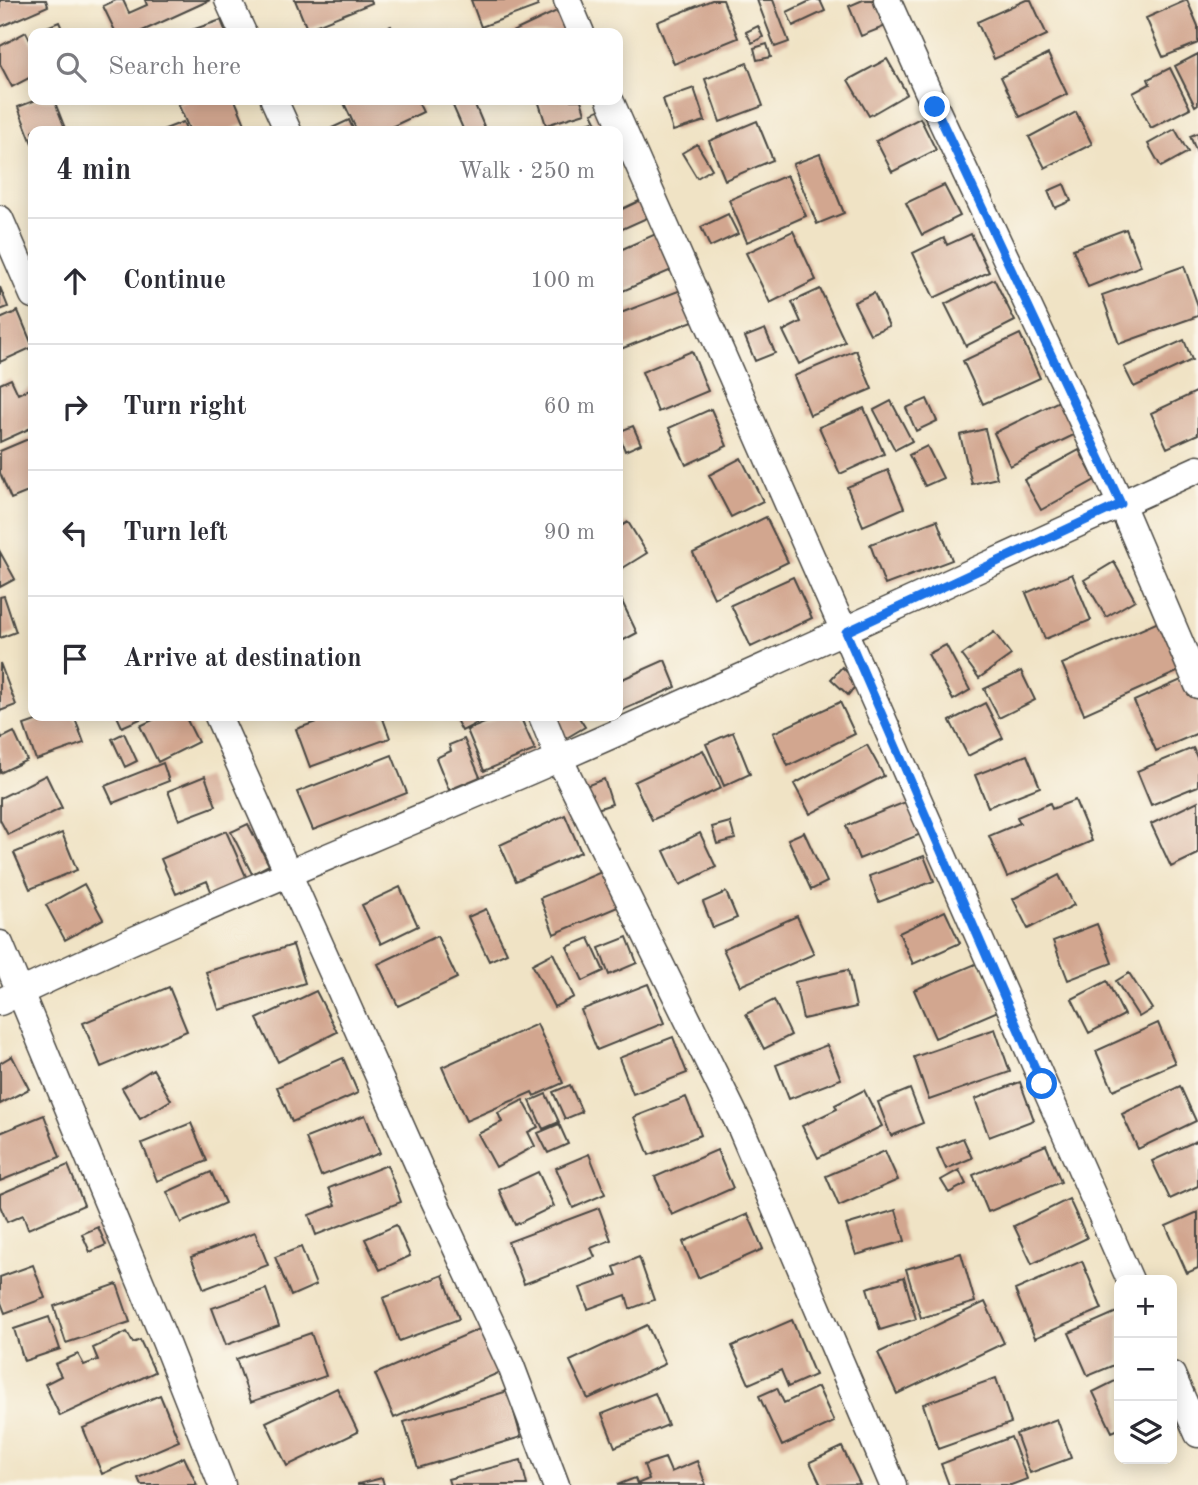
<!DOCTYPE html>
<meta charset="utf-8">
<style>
body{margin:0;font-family:"Old Standard TT",serif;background:#f7f7f7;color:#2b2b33}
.controls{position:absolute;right:21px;bottom:21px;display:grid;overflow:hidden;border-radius:14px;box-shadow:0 4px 18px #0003}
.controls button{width:63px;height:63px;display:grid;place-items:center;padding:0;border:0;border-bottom:2px solid #e1e1e2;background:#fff;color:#2b2b33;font:35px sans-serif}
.stop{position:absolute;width:21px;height:21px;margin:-16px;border:5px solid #1a73e8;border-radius:50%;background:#fff}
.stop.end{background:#1a73e8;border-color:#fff;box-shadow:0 2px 7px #0008}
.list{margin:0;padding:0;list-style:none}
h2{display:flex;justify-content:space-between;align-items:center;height:91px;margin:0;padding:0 28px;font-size:30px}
h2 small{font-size:23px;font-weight:400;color:#7c7c81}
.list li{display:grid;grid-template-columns:46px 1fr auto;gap:21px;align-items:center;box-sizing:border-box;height:126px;padding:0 28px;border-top:2px solid #e1e1e2}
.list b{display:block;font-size:26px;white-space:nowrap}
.list em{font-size:23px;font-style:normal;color:#7c7c81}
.icon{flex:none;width:38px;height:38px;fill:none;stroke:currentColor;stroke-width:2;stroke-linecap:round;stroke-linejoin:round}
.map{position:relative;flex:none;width:1198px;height:1485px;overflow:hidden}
.search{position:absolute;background:#fff;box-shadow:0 4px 18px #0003;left:28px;top:28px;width:595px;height:77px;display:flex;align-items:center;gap:18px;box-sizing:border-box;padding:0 24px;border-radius:14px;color:#7c7c81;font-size:26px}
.panel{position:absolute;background:#fff;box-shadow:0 4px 18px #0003;left:28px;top:126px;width:595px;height:595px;border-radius:14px}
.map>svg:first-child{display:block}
.building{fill:#d2a68f}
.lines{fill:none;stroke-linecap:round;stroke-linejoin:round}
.street-casing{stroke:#494742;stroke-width:29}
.street{stroke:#fff;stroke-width:26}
.route{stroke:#1a73e8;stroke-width:9}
</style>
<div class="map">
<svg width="1198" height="1485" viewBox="0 0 1198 1485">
<rect width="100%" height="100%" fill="#fbf7ec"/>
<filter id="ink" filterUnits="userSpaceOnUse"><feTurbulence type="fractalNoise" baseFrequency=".0143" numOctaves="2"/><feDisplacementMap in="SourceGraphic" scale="14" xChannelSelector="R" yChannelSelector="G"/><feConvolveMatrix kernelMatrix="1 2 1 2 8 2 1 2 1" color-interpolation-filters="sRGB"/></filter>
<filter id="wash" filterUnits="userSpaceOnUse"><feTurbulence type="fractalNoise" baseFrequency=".00686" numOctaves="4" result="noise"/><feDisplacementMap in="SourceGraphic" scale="28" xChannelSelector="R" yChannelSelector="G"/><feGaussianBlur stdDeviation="1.57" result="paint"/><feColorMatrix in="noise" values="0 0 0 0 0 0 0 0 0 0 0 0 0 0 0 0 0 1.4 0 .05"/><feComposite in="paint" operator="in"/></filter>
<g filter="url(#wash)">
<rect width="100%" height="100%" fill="#f0e3c5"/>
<g id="blocks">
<path class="building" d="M0 0H46L48 6 0 27Z
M116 0H123L129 13 147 5 145 0H210L138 33H116L103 6Z
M295 0H371L372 3 307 29Z
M471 0H536L538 6 481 27Z
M712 0H723L738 38 674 64 657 22Z
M757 0H773L789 42 775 47Z
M812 0H820L825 11 793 26 787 12Z
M863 0H876L886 26 861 36 849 6Z
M1026 0H1031L1047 35 994 59 977 22Z
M1187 0 1198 26V43L1163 57 1146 18Z
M561 9 572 33H510Z
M221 20 226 33H183Z
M59 22 64 33H32Z
M391 26 394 33H372Z
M758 26 763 37 752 43 746 32Z
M26 32 33 46V76L12 87 0 64V46Z
M767 44 771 57 757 60 754 48Z
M1048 54 1067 94 1020 117 1001 77Z
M1198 54V104L1195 106 1175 66Z
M887 59 907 94 869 116 848 80Z
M747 63 763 106 720 122 705 79Z
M1170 68 1190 108 1151 128 1133 93 1150 84 1148 79Z
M694 88 705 121 673 131 663 99Z
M36 100H54L66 131H33V146L18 107Z
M189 100H235L245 124 227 131H190L178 104Z
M346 100H417L423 112 383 131H357L343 101Z
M468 100H473L486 131H464L453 106Z
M538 100H581L585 113 546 125Z
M603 108 611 131H601L592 113Z
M1076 112 1092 144 1045 168 1029 137Z
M920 118 936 150 892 172 876 141Z
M349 120 354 131H334L332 128Z
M593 121 597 131H563Z
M757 121 773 160 725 180 709 141Z
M183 122 187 131H160Z
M1175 129 1188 152 1161 167 1148 144Z
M1198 133V155L1190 136Z
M697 144 712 169 697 178 682 153Z
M820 154 844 213 817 224 793 164Z
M787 175 806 216 747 242 729 200Z
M1064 184 1071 201 1055 208 1048 191Z
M944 185 960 216 922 235 906 203Z
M641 200 649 217 618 231V211Z
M728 214 738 234 710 247 701 227Z
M1126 229 1141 266 1088 287 1073 249Z
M793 231 816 280 770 303 746 253Z
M658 233 674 269 618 293V251Z
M971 234 989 272 934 298 913 253 944 238 947 245Z
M1184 266 1198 306V316L1119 344 1102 295Z
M994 279 1015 321 966 346 945 304Z
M0 287 8 307 0 310Z
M820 289 845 342 799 364 783 331 801 322 792 302Z
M681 290 693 321 618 350V314Z
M874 293 889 326 870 334 854 302Z
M18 311 33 347 0 362V319Z
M765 329 775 353 755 361 745 337Z
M1020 334 1040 378 983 404 963 361Z
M1184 340 1192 360 1134 387 1124 367Z
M856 350 872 389 810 415 794 376Z
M692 351 708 391 658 412 642 372Z
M11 379 18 394 33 387V427L0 442V384Z
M1198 391V434L1167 448 1151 413Z
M927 399 937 421 916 431 906 408Z
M1063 399 1080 432 1010 466 994 433Z
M891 401 912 441 895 450 874 410Z
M864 408 884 454 840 474 819 427Z
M711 409 727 446 686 465 669 428Z
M633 426 641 444 625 451 618 432Z
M985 429 997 478 972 484 960 435Z
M33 437V490L11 499 0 473V451Z
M927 446 943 478 925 486 909 455Z
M1079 450 1095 480 1041 510 1024 480Z
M741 458 763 501 731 517 709 475Z
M888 470 904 508 863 526 847 487Z
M766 517 788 562 714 598 693 553Z
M937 520 952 560 885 585 870 544Z
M628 522 647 553 618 571V528Z
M0 552 15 579 0 587Z
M1114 562 1135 600 1106 617 1084 580Z
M1072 574 1091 620 1045 639 1026 593Z
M793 577 812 618 751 647 731 605Z
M618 593 637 633 618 643Z
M4 596 16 632 0 638V597Z
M1163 620 1184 669 1084 714 1062 664Z
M994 632 1011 655 979 678 962 655Z
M946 645 970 690 953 700 928 654Z
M665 660 676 687 618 712V681Z
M0 663 16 705 0 711Z
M842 667 858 683 848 695 831 679Z
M1021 671 1035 700 999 718 984 689Z
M1190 676 1198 695V733L1156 751 1134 701Z
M840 702 855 734 788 766 773 733Z
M985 703 1003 738 968 756 950 721Z
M50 716H74L84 743 36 760 24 725Z
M117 716H147L122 727Z
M161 716H185L198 742 158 762 140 726Z
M333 716H382L390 738 310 767 296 729Z
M454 716H484L485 719 462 731Z
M502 716H520L535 750 484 771 467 730Z
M549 716H578L585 727 563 740Z
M14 732 27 760 0 773V733L2 738Z
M733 732 750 774 724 786 706 744Z
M124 733 137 761 125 767 112 739Z
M464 739 480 777 449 790 436 758 451 751 449 745Z
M867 745 884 776 810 814 794 784Z
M1193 748 1198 760V786L1151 805 1137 771Z
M703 750 721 788 652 820 634 782Z
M392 755 407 793 313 830 297 792Z
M1027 755 1040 787 988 807 975 775Z
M163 763 169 781 113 803 105 786Z
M46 775 62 808 8 835 0 820V798Z
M205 776 216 806 179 820 168 791Z
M604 779 612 804 591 811 583 787Z
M1075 800 1092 841 1007 877 989 836 1020 823 1017 817 1050 803 1052 809Z
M908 801 921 834 859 859 846 826Z
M1198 801V854L1171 867 1151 824Z
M565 815 581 852 516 881 500 845Z
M730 822 735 839 717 844 712 827Z
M248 824 269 865 252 874 231 832Z
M226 831 248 881 213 896 207 881 176 894 161 859Z
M804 832 827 882 811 890 788 839Z
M62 833 77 870 30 889 14 853Z
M700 833 716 867 680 885 664 851Z
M924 856 934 881 879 902 869 876Z
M606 870 620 906 554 934 540 898Z
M1059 875 1074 905 1028 929 1013 899Z
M84 884 103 919 65 940 46 905Z
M400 887 418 926 381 944 362 905Z
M726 892 737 918 713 928 703 902Z
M486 909 507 953 489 961 468 917Z
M945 911 960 943 913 964 899 933Z
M797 916 814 954 740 986 723 949Z
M1097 924 1112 963 1068 980 1053 941Z
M437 936 457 978 398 1006 378 964Z
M627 937 637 963 609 975 599 948Z
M589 938 604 971 583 981 567 947Z
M293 945 305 983 219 1010 206 972Z
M553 953 574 997 554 1007 532 964Z
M978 963 998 1011 935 1038 914 990Z
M848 970 856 1007 803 1019 795 982Z
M1129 973 1152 1009 1139 1017 1116 981Z
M1107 981 1124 1015 1089 1033 1072 999Z
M648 984 664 1023 597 1050 581 1010Z
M169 987 187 1031 101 1067 83 1023Z
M316 991 337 1032 278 1062 257 1019Z
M774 1000 791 1035 764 1049 746 1014Z
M1158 1023 1175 1063 1113 1090 1096 1051Z
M537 1024 563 1083 534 1096 532 1092 466 1121 442 1067Z
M995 1029 1010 1072 929 1100 914 1057Z
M673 1037 687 1073 633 1094 619 1058Z
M827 1045 841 1079 789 1099 776 1065Z
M12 1056 29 1089 0 1104V1063Z
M343 1058 358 1093 292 1122 277 1087Z
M153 1069 171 1100 140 1119 122 1088Z
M1020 1082 1034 1120 989 1137 975 1099Z
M570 1085 582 1112 565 1119 553 1092Z
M1180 1086 1196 1121 1138 1149 1122 1114Z
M910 1089 923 1123 891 1136 878 1102Z
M864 1090 882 1126 818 1158 802 1126 837 1109 835 1105Z
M546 1094 559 1122 543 1129 530 1101Z
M686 1097 701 1135 649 1155 634 1117Z
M523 1100 538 1127 528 1132 535 1146 496 1167 478 1134 502 1122 498 1113Z
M44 1115 60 1157 0 1181V1133Z
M365 1115 380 1153 321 1176 306 1138Z
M191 1123 207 1161 157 1181 142 1143Z
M559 1124 568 1144 548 1153 538 1133Z
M963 1138 972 1158 946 1169 937 1149Z
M1198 1140V1186L1170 1199 1152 1161Z
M1046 1145 1061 1182 988 1212 973 1175Z
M717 1150 733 1188 672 1215 655 1177Z
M885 1151 898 1180 839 1206 826 1176Z
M589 1154 605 1194 573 1208 556 1168Z
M68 1165 84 1205 28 1229 23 1215 7 1222 0 1206V1194Z
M387 1165 401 1202 316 1235 309 1215 336 1205 329 1188Z
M959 1170 966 1184 949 1193 941 1180Z
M211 1172 225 1203 181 1223 167 1192Z
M538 1172 554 1206 515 1225 499 1190Z
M1069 1199 1087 1238 1032 1264 1014 1226Z
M599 1208 611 1240 591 1248 595 1257 524 1284 508 1242Z
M896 1210 905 1241 856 1255 846 1225Z
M1198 1212V1268L1187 1273 1166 1226Z
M748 1214 763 1249 698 1278 683 1242Z
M396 1225 410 1256 380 1270 365 1239Z
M98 1227 106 1245 90 1252 82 1234Z
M255 1232 268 1265 204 1289 191 1257Z
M301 1247 316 1285 291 1296 275 1257Z
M961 1253 975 1302 921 1318 906 1269Z
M639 1257 654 1300 630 1309 626 1295 588 1309 580 1288 617 1275 614 1267Z
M1082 1261 1102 1309 1035 1338 1015 1290Z
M33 1265 45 1298 5 1313 0 1300V1277Z
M443 1275 459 1319 399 1341 383 1298Z
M904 1277 916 1319 880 1330 867 1288Z
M117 1284 130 1322 66 1343 54 1306Z
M266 1289 279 1326 226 1345 212 1308Z
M985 1302 1004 1343 897 1394 878 1353Z
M1119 1311V1363L1088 1376 1069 1333Z
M49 1317 60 1349 24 1361 14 1329Z
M792 1320 815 1375 788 1387 781 1370 749 1384 732 1346Z
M647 1325 665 1364 588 1399 570 1361Z
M484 1327 503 1371 394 1418 375 1374Z
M127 1332 133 1343 140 1340 155 1372 60 1416 45 1384 61 1376 55 1364 78 1354 84 1365 98 1360 93 1348Z
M311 1333 326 1376 251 1402 236 1359Z
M996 1378 1011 1423 938 1449 923 1404Z
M1119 1379V1429L1112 1432 1093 1392Z
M818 1387 834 1422 782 1446 759 1396 777 1388 784 1403Z
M337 1388 358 1432 287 1466 266 1422Z
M508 1391 521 1437 418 1468 404 1422Z
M655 1393 668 1425 615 1447 602 1414Z
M160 1395 179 1441 102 1474 83 1428Z
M1057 1419 1071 1458 1030 1473 1016 1434Z
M1011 1437 1027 1479 1011 1485H949L941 1464Z
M842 1447 860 1484 821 1485 810 1462Z
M184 1457 197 1485H141L138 1478Z
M665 1458 671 1472 697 1461 706 1485H617L635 1478 637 1484 649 1479 644 1465Z
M521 1460 527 1485H450L448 1479Z
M382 1478 384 1485H358V1484Z"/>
</g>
</g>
<g filter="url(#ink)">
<use href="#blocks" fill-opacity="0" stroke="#494742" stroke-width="2"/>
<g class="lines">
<g class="street-casing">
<path id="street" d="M228 0 243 33
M567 0 581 33
M887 0 935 107 1121 504 1198 685
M274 100 288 131
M610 100 1130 1280
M0 219 33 295
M218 716 433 1198 511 1366 556 1485
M542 716 559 758 740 1126 893 1485
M0 944 165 1341 222 1485
M0 1002C184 913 375 839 562 757 775 664 986 565 1198 469
M1172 1375 1198 1434"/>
</g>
<use href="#street" class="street"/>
</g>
</g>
<g class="lines" filter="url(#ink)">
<path class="route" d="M935 107 1121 504 846 632 1042 1084"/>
</g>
</svg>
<div class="controls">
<button>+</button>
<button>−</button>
<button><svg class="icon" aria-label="layers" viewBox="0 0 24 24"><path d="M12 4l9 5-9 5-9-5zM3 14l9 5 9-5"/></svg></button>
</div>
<div class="stop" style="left:1042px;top:1084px"></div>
<div class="stop end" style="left:935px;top:107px"></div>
<div class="search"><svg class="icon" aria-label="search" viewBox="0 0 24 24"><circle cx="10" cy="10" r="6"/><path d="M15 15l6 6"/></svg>Search here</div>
<section class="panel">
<h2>4 min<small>Walk · 250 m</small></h2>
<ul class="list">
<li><svg class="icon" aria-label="ahead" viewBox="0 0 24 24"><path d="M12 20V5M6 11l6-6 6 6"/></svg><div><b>Continue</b></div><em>100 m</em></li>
<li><svg class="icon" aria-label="right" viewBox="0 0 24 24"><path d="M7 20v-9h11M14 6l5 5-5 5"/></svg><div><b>Turn right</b></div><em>60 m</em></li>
<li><svg class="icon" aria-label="left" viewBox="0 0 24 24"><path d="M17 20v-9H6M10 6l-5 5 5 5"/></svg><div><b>Turn left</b></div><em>90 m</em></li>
<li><svg class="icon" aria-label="arrive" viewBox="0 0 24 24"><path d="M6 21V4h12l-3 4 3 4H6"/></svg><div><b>Arrive at destination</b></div></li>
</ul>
</section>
</div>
